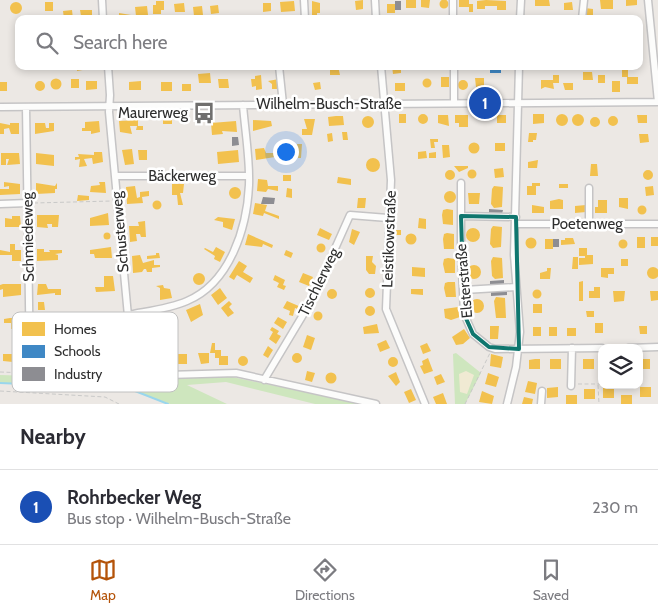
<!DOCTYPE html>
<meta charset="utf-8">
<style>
body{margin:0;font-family:Cabin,sans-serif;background:#f7f7f7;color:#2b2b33}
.controls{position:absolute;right:15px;bottom:15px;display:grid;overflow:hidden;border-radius:10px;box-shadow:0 2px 8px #0003}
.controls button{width:45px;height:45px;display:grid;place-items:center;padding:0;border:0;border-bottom:1px solid #e1e1e2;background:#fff;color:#2b2b33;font:25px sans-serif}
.you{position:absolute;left:285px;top:151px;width:18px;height:18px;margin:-12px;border:4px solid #fff;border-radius:50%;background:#1a73e8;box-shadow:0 0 0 8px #1a73e833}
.badge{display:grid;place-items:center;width:32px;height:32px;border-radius:50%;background:#b45309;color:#fff;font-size:16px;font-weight:700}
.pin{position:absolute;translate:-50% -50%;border:2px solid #fff;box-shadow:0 1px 5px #0006}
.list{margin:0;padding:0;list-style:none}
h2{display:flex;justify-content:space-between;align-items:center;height:65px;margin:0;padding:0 20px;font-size:21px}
h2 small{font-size:16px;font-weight:400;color:#7c7c81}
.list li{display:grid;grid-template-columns:32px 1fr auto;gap:15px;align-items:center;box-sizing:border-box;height:75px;padding:0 20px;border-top:1px solid #e1e1e2}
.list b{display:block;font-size:19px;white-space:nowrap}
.list p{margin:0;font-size:16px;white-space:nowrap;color:#7c7c81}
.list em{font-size:16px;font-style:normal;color:#7c7c81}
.icon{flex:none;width:28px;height:28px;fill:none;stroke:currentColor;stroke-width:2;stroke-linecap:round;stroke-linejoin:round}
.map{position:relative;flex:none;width:658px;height:404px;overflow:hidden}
.search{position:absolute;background:#fff;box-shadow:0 2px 8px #0003;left:15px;right:15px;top:15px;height:55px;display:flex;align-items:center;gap:12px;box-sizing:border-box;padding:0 18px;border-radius:10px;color:#7c7c81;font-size:19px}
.sheet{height:140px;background:#fff}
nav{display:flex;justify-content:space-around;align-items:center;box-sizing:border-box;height:70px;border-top:1px solid #e1e1e2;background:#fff;font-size:14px;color:#7c7c81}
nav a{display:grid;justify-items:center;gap:2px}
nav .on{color:#b45309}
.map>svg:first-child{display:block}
.green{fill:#cee6be}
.sand{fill:#f0ead3}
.homes{fill:#f2c14e}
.schools{fill:#3f88c5}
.industry{fill:#8d8d92}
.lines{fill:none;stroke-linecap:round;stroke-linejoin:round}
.stream{stroke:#99d6ec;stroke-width:2}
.minor-casing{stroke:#c5c4c5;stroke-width:9}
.path{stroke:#c9c9c8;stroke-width:1;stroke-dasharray:4 2.5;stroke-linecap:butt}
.minor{stroke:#fcfcfb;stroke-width:6}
.marked{fill:none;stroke:#0f766e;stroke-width:4;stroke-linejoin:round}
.labels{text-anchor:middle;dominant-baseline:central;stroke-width:5;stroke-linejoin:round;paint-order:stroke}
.street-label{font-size:15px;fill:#2e2e2e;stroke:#fff}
.poi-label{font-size:15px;fill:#2e2e2e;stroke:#fff;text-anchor:end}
.key{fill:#fff;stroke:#c0c0c0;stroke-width:1}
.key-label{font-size:14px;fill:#2e2e2e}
</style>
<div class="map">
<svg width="658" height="404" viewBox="0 0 658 404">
<rect width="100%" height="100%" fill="#ece8e4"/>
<path class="green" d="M456 353 481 373 465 404H455L453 354Z
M0 375 134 379 232 377 363 404H315L226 382 187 385 227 404H170L135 391 119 388 0 383Z"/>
<path class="sand" d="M466 371 474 375 467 394 460 392 459 374Z"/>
<path class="homes" d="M439.5 4a4.5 4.5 0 1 1 9 0a4.5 4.5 0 1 1-9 0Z
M363 0V9L356 10 355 1Z
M406 0H416V8H406Z
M421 0H430L429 8 421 7Z
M459 0H469V4H473V12H469V7H459Z
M486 0 506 1V10H497V6H485V9H477V1Z
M535 0H549L550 6H535Z
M600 0H613V9H601Z
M626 0H637V5L626 6Z
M156 1H164V10H161V14H153V5H156Z
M294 1 295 11 281 12 280 2Z
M312 1 320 3V13H317V17H312Z
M45 2H53V11H45Z
M572 2 573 10H564V3Z
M10 8a6 6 0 1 1 12 0a6 6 0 1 1-12 0Z
M184 3 185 12H175L174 4Z
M263 3H271V11L263 12Z
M387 4H395V13H387Z
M218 5 219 13 211 14 210 6Z
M147 6 148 15 136 16 135 7Z
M202 6 203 15 194 16 193 7Z
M585 8 593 9V17H584Z
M72 10 73 19H64L63 11Z
M80 10H92V19L81 16Z
M119 13 131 15V19H119Z
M77 66H88V69L77 71Z
M330 66H338L340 75H330Z
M392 66H401V73L393 74Z
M622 69H628V77H638V84H627V77H622Z
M583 72H592L593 80H583Z
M210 73 211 83H199L198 74Z
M261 75 262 89 256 90V86L252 87 251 79H255V76Z
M553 75H559V83H553L554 89 545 87 541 89V80H553Z
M598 75H605V83H598Z
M441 77H449V87H441Z
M475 78H484V86L476 87Z
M50.5 84a5.5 5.5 0 1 1 11 0a5.5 5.5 0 1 1-11 0Z
M422.5 83a4.5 4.5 0 1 1 9 0a4.5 4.5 0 1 1-9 0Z
M71 79H79V88H71Z
M218 79H228L229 88H219Z
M279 79 280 89H272V84L268 81Z
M458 85a5 5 0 1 1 10 0a5 5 0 1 1-10 0Z
M86 81H97V89L86 90Z
M141 81V90H129V82Z
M612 81H620V92H612Z
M35 86a5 5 0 1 1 10 0a5 5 0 1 1-10 0Z
M0 82H7V91H0Z
M161 82H172V91H161Z
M320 82 321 89 315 90 313 83Z
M395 83H405V91H395Z
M563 83H573V90H565Z
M182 84H191V91H182Z
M399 114H406V123H399Z
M533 114H544V123L533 124Z
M418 119a5 5 0 1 1 10 0a5 5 0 1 1-10 0Z
M572 120a6 6 0 1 1 12 0a6 6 0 1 1-12 0Z
M556 120a6 6 0 1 1 12 0a6 6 0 1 1-12 0Z
M163 115H172V124H163Z
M438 115H448L449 126 438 123Z
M455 115H468V127H459V123H455Z
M497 115H506V123H497Z
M637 115H647V123H638Z
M362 122a6 6 0 1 1 12 0a6 6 0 1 1-12 0Z
M336 116H343L344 125 329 126 328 117Z
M608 121a5 5 0 1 1 10 0a5 5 0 1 1-10 0Z
M590 122a5 5 0 1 1 10 0a5 5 0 1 1-10 0Z
M304 119H315L312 135H302V129H307Z
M138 120V126H143V130H136L137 126H130L132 134 120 132 119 121Z
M253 120 271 121 272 126 253 131Z
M99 121 100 132 91 134V131H82V128H85V122Z
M236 121 237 132 222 131 223 134 212 135 211 123Z
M0 123 10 125V123H19V134H11L9 128 4 129V134H0Z
M35 123H45L46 128H49V123H54V131L35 134Z
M342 132H347L348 140H343Z
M332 133 333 141 328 142 327 134Z
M529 133H537L536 140H533V142H528Z
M639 134H648L649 142 640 143Z
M430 139H438V142H434L435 148H431Z
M468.5 148a5.5 5.5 0 1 1 11 0a5.5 5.5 0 1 1-11 0Z
M495 143H505V151H495Z
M297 144H302L301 158H298Z
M442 145H449L450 157 443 158Z
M264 148 266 153H275V157L256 160 255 149Z
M132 149 134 164 125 165 122 150Z
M138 150H147V160H139Z
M238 150 239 162 218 164 217 152Z
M426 151 427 158 418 159V152Z
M94 152H102L103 162 93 164 92 158 84 159 87 166 79 167 80 159 75 160V157H79L78 154 94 155Z
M436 152V158H429V153Z
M1 153H19L20 164 7 165 9 159H6V165H1Z
M36 153 54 155V166L36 164Z
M366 165a7 7 0 1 1 14 0a7 7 0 1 1-14 0Z
M538 160 537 168H528V162Z
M591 164H597L598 176H590Z
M454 166H468V168L459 172Z
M503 168 504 177 495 178 494 169Z
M467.5 174a4.5 4.5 0 1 1 9 0a4.5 4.5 0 1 1-9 0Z
M643 175a5 5 0 1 1 10 0a5 5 0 1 1-10 0Z
M445 175a5 5 0 1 1 10 0a5 5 0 1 1-10 0Z
M283 175H291V181H283Z
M338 177 351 179V185L337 183Z
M258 179 267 180 268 186H278V191L268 189 266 192 257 191Z
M4 182 20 184V194L0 195V189H9V186L4 187Z
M99 182H105L106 193 90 192 91 186 100 185Z
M36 183 55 186 57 183V189H55V193L36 194Z
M532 183H540V186H536V195H527V186H532Z
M172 184H184L183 193H180L183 205H178L177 195H172Z
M559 184H568V188H559Z
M135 186 137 198 140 197V192L149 191V196L142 197 143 203 127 204 126 187Z
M494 186 503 187 502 207 494 208 491 204 492 189Z
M653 186 654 195 646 196 645 187Z
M229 193a6 6 0 1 1 12 0a6 6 0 1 1-12 0Z
M287 188 292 189V198L286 197Z
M444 197a6 6 0 1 1 12 0a6 6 0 1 1-12 0Z
M468 193H480L479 204H469Z
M78 195 89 196V200L77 201Z
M358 198H366L365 208H357Z
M619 198H628V209L619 207Z
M559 199 563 200V209H550V201Z
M598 200H607V213H595V207H598Z
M152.5 205a4.5 4.5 0 1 1 9 0a4.5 4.5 0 1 1-9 0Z
M255 203 267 205 265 211 279 216V219L264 213 263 216 253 214Z
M532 205 544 207V213H532Z
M586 205V212L575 213V206Z
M637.5 210a4.5 4.5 0 1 1 9 0a4.5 4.5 0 1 1-9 0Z
M447 209 453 210V225L443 224 442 215 443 210Z
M108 213 109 225 90 226V218Z
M37 215H59L58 227H52V224H47L48 228 37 227Z
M12 216H20L21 227H5V218L12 219Z
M218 217 235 219 232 230 223 227V222L214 220Z
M419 218 426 219V229L418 228Z
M145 221 146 237H141L140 234H136L137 241 130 242 129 226H139L138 222Z
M493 226 502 227 501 247 493 248 490 244 491 229Z
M320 228 332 234 329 240 317 235Z
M466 235a7 7 0 1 1 14 0a7 7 0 1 1-14 0Z
M352 229 360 232 354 245 349 242Z
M393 230H401V235H393Z
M103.5 236a3.5 3.5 0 1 1 7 0a3.5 3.5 0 1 1-7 0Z
M447 233 454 234V249H444L443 239 444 234Z
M405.5 239a5.5 5.5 0 1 1 11 0a5.5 5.5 0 1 1-11 0Z
M248 234 273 245 272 248 263 244 262 247 245 245Z
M637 237H645V248H637Z
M651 237H658V246H651Z
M525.5 243a5.5 5.5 0 1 1 11 0a5.5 5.5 0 1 1-11 0Z
M565 238H573L575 244 561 245V240H565Z
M545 239H553V249H545Z
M618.5 244a4.5 4.5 0 1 1 9 0a4.5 4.5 0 1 1-9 0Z
M316.5 248a4.5 4.5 0 1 1 9 0a4.5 4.5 0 1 1-9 0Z
M10 244H15V250H21V261H12V255H0V250L10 252Z
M111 247 112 258H95L94 254H90V250Z
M216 247 225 252 220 262 214 259 215 256 204 249 205 248 213 252Z
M579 248H587V255H593V264L579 265V258H585V256H579Z
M37 249H44V252H50L49 250H62V253L55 254 58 255V260L37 261Z
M286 250 293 253 291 258 284 255Z
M156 253H159L160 258 147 259V256L156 255Z
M140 255 143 263 154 260V265H160V267L152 268V272H147L146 269H144L142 272 133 273 132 256Z
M366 256H373L372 262 376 266 375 274H369L366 270Z
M493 257 502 258 503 278 495 279 492 276 491 261Z
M573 257H578V269H572Z
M448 258 455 259V273H445L443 264 444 259Z
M621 259H628V266H621Z
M239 261 247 266 243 272 253 278 250 283 237 275 234 280 229 277Z
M467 272a7 7 0 1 1 14 0a7 7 0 1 1-14 0Z
M412 267 425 268V277L412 276Z
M647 273a6 6 0 1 1 12 0a6 6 0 1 1-12 0Z
M547 268H551L550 279H540V273L547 271Z
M601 268H614V274H608V278L601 277Z
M303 273 313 277 309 286 299 282Z
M193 279a6 6 0 1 1 12 0a6 6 0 1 1-12 0Z
M275 275 285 280 283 285 286 286 284 290 277 287 279 283 273 280Z
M104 276H113L115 291 96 292 95 287H104Z
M583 281V301H579V282Z
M448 282H455L456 297H446L444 288 445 283Z
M3 284H21V295L3 297V289L0 290V285Z
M38 284H46L48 289H61V295H55V293L37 295Z
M163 285 164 288 170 289 172 298 160 300V288L156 286Z
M594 287H600V298H589V291H594Z
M220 288 227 298 218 305 211 295Z
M365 293a5 5 0 1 1 10 0a5 5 0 1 1-10 0Z
M327 294a5 5 0 1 1 10 0a5 5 0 1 1-10 0Z
M411 289H423V295L411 294Z
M532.5 294a4.5 4.5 0 1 1 9 0a4.5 4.5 0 1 1-9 0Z
M613 291H625L624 301 614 302Z
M650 291H658V300L651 301Z
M496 297 505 298 506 318H496L494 301Z
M470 306a7 7 0 1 1 14 0a7 7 0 1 1-14 0Z
M229 301 232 304 229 307 234 313 228 317 221 308Z
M287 301 301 307 300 310 295 308 293 316 289 315 290 311 283 308Z
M38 302H44L45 310H38Z
M200 304 203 315 191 322 186 310Z
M533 304H542V313H533Z
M365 311a5 5 0 1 1 10 0a5 5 0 1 1-10 0Z
M458 307 460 317 451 320 445 318 444 309Z
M586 311H594V317H587Z
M313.5 316a4.5 4.5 0 1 1 9 0a4.5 4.5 0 1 1-9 0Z
M278 317 287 322 283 329 274 323Z
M10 318H21V329H11V323H4V319Z
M595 323H603V333H595Z
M377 324 379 333 364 334 363 327Z
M490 326H499L498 339H490Z
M639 326H647V334H640Z
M272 327 279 331 277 334 281 336 276 344 269 339 273 332 270 330Z
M533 327H541V336H533Z
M549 327H557V336H549Z
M567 328H576V336H567Z
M464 329 470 338 463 344 456 345 452 337Z
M307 335 315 338 311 350 303 347Z
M386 340 390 348 380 352 377 344Z
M14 341H20L23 363 3 361V354H16Z
M212 343H215V350H221V356H228V365H219V358H215V353H210Z
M427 343 431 351 423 354 420 346Z
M268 346 273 350 268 358 263 355Z
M198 353H209V363L201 364Z
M292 358a5 5 0 1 1 10 0a5 5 0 1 1-10 0Z
M178 354H187V364H178Z
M491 354 503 357 501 368 490 366Z
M238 361a5 5 0 1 1 10 0a5 5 0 1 1-10 0Z
M388 362a5 5 0 1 1 10 0a5 5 0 1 1-10 0Z
M428 358 433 371 424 374 420 366 423 365 422 361Z
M535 359H540V369H529V360Z
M550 359H561V369H550Z
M583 359H594V369H583Z
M639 359H650V369H639Z
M307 371 315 373 312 382 305 380Z
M396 372 400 382 396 386 388 376Z
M325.5 378a5.5 5.5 0 1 1 11 0a5.5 5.5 0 1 1-11 0Z
M488 373 499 377 496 387 485 384Z
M441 374 445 382 437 385 434 377Z
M528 381 537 383 535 394 525 392Z
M558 387V397L547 398V388Z
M640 387H651V397H640Z
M603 388H614V398H603Z
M411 389 416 400 409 403 404 392Z
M584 389H595V399H584Z
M482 391 494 396 492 404 479 402Z
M443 393 447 404H436L433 397Z
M566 395H577V404H566Z
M621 395H632V404H621Z
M524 397 533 399 532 404H522Z"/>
<path class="schools" d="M490 66H501V73H490Z"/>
<path class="industry" d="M395 1H401V10H395Z
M232 137H238L239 145 232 146Z
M263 197 275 198 274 204H261Z
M489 209 503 210 502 214H489Z
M553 239H559V247H553Z
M504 280V285L490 286V281Z
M507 290V295L491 296V291Z"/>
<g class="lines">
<path class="stream" d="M0 383 119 388 135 391 168 404"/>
<g class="minor-casing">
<path id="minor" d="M102 0 103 19
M304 0 305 19
M375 0 376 19
M453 0V19
M648 0 658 102
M520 19 521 0
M582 19 584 0
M108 66 110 95 109 112 132 359
M279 66 283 104
M381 66 391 180 386 309 425 404
M454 66V103
M0 107 658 102
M26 107 30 368
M115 176H249
M461 183V246L464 314 473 334 489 347 495 349 602 348
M589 188V224
M0 204 28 203
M461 216 516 217
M515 224H658
M464 290 516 287
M127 315C147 311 169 309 187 301 230 283 247 228 249 185 250 159 245 131 243 105
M628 348 658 347
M133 376 236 373 376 404
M264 380 312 300 350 215 388 218
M571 386 572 348
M507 404 516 367 520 332 514 255 519 66
M541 404 542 391"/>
</g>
<path class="path" d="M34 203 112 201
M0 372 27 373
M33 373 127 376
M115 375 117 369 127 362
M578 384H602
M598 385 599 404
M0 391 105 397 119 404
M465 404 490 353"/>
<use href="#minor" class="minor"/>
</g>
<path class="marked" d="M461 216 516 217 519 349 489 347 473 334 464 314Z"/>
<defs>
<g id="bus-bare" transform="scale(1.725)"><path d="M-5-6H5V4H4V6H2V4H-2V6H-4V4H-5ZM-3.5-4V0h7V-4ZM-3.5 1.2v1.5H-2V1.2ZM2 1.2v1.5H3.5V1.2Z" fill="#706f6e" stroke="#fff" stroke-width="2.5" paint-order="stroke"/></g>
</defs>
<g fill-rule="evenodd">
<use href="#bus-bare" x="204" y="113"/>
</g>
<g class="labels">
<g class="street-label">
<text x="329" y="104">Wilhelm-Busch-Straße</text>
<text x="182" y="176">Bäckerweg</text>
<text x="587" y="224">Poetenweg</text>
<text transform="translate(120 232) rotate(-95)">Schusterweg</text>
<text transform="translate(28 237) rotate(-91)">Schmiedeweg</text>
<text transform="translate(389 239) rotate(-88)">Leistikowstraße</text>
<text transform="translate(464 281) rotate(-95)">Elsterstraße</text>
<text transform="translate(319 282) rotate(-64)">Tischlerweg</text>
</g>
<g class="poi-label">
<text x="188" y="113">Maurerweg</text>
</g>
</g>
<rect x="12" y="312" width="166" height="80" rx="8" class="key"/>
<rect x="22" y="322" width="23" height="14" fill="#f2c14e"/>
<rect x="22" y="345" width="23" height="13" fill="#3f88c5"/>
<rect x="22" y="367" width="23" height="14" fill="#8d8d92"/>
<g class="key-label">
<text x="54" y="334">Homes</text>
<text x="54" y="356">Schools</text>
<text x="54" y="379">Industry</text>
</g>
</svg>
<div class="controls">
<button><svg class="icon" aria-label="layers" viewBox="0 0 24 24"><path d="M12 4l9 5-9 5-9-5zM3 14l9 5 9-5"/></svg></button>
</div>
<div class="you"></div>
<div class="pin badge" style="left:485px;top:103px;background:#1a4fb4">1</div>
<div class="search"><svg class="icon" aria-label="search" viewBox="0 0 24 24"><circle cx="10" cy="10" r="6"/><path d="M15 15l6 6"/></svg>Search here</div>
</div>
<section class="sheet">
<h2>Nearby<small></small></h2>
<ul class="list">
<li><span class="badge" style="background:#1a4fb4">1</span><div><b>Rohrbecker Weg</b><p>Bus stop · Wilhelm-Busch-Straße</p></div><em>230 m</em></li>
</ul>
</section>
<nav>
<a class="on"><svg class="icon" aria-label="map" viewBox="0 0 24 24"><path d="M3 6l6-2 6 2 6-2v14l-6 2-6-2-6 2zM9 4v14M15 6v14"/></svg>Map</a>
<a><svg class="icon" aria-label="directions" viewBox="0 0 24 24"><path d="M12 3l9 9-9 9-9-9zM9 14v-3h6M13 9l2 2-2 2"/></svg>Directions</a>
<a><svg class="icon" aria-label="saved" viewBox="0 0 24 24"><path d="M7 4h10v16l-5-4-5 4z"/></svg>Saved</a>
</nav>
